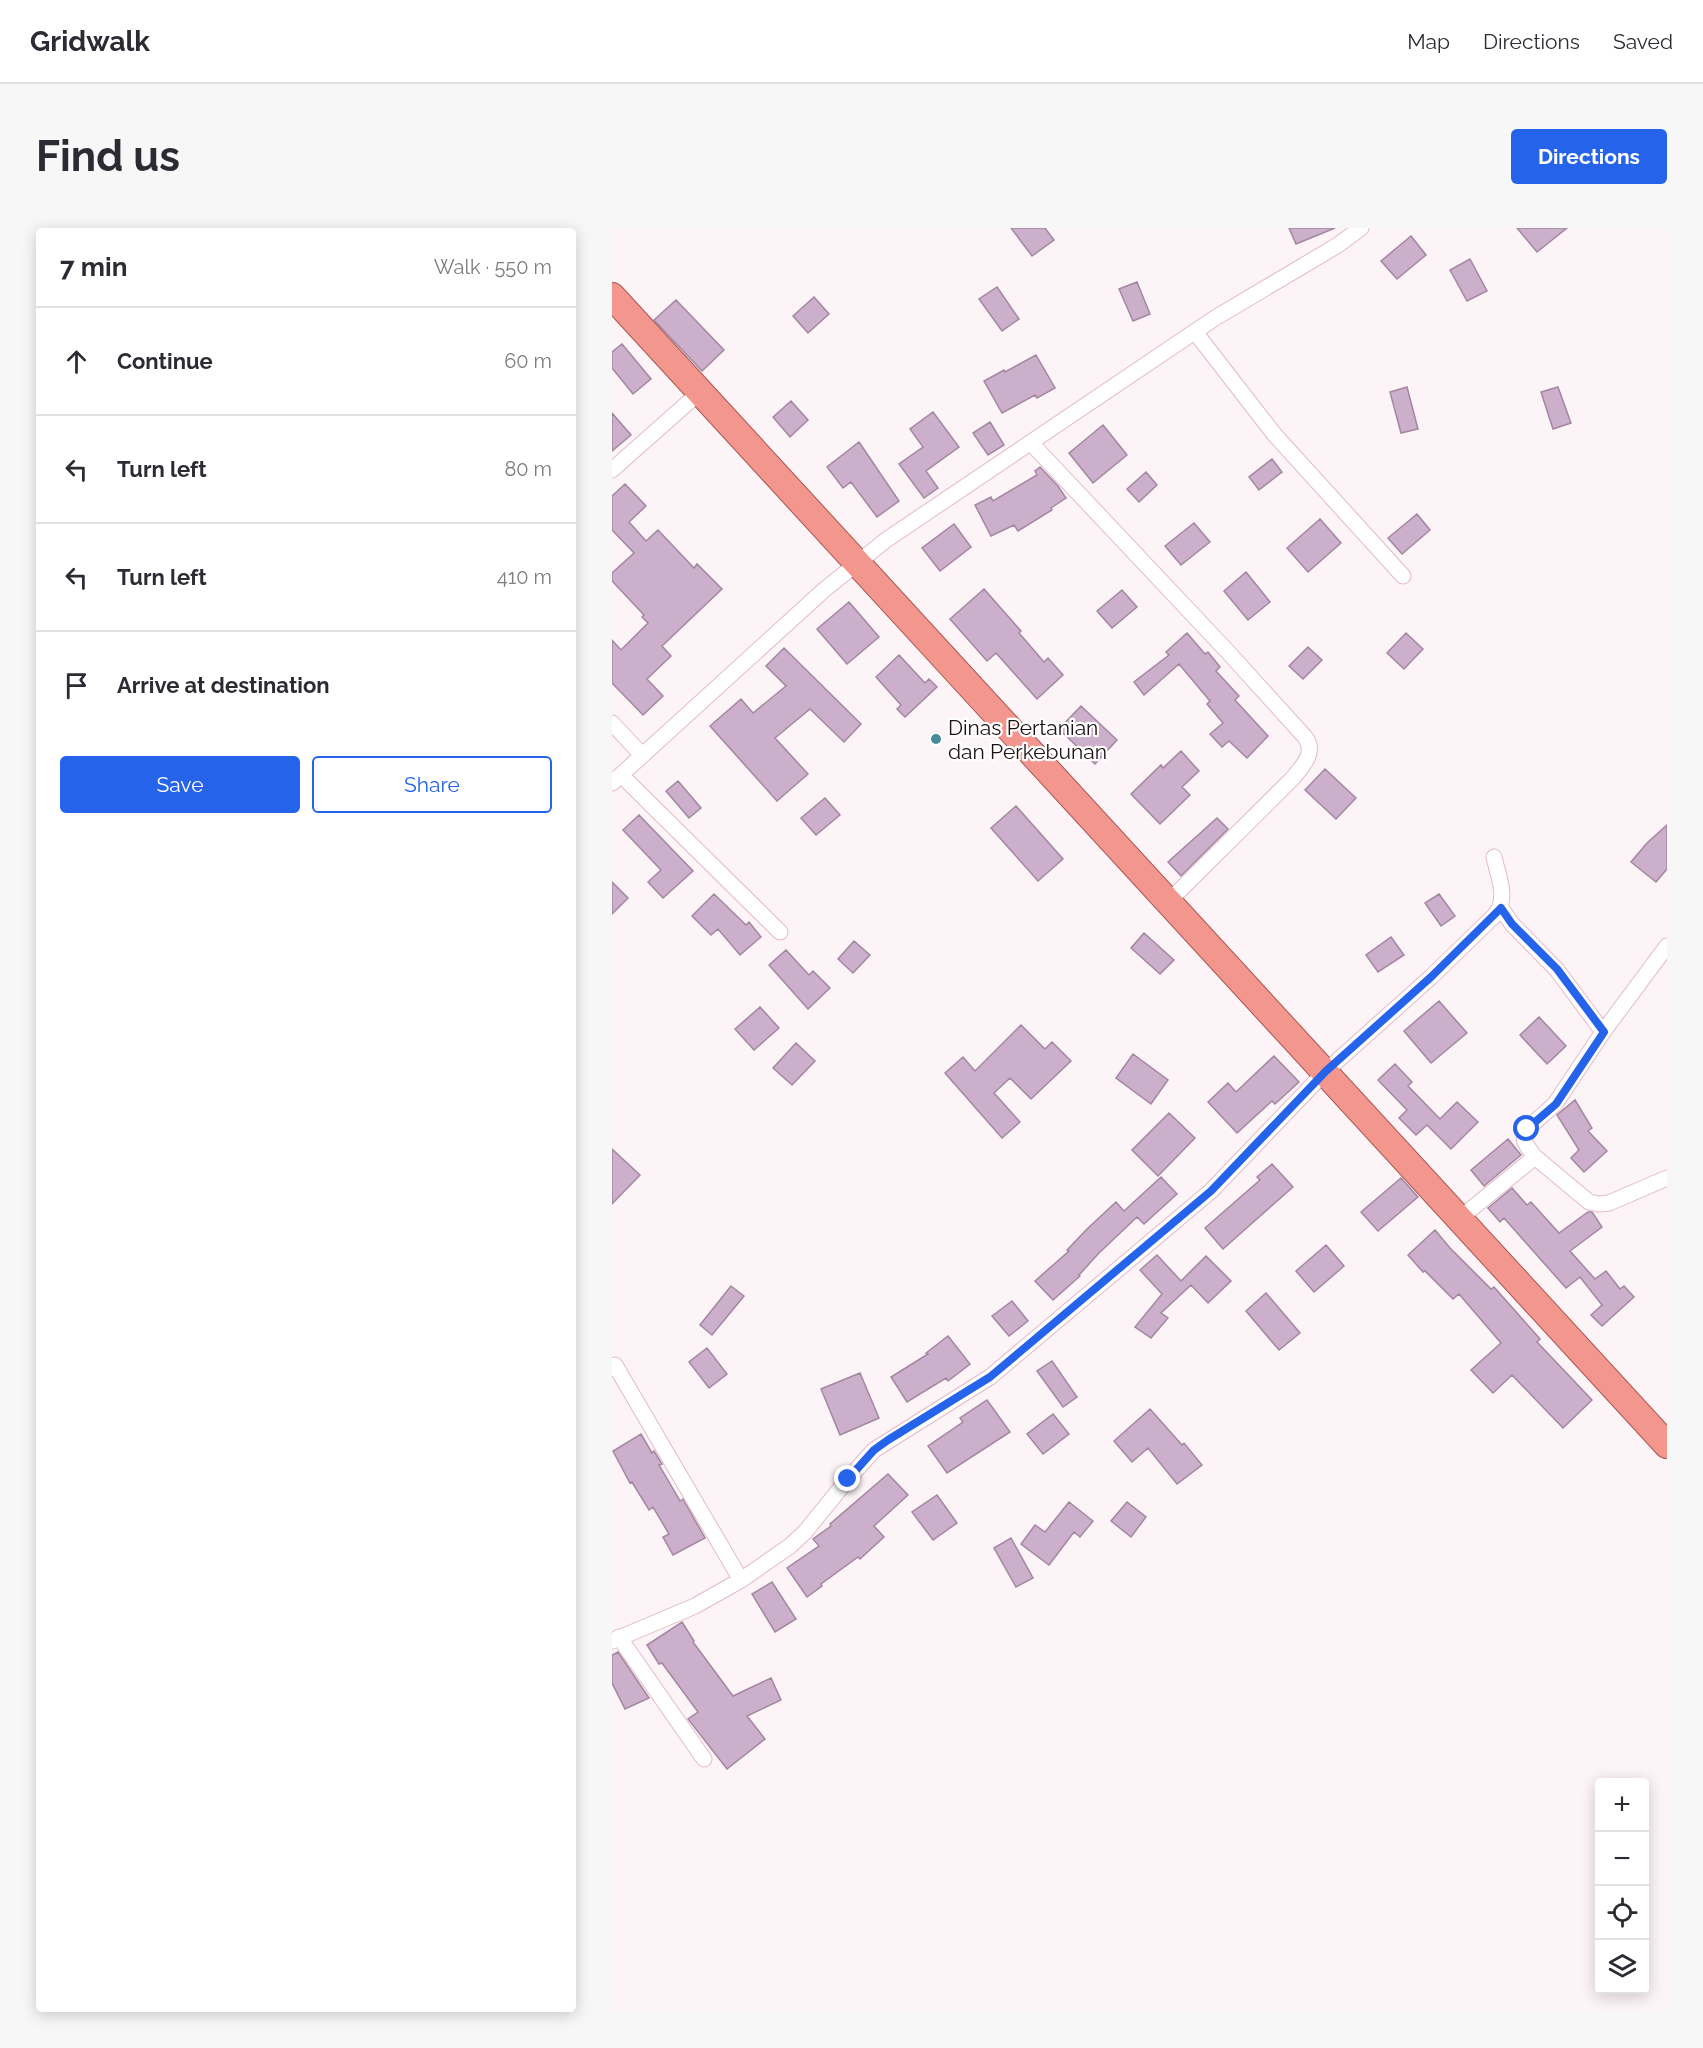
<!DOCTYPE html>
<meta charset="utf-8">
<style>
body{margin:0;font-family:Raleway,sans-serif;background:#f7f7f7;color:#2b2b33}
.controls{position:absolute;right:18px;bottom:18px;display:grid;overflow:hidden;border-radius:6px;box-shadow:0 3px 15px #0003}
.controls button{width:54px;height:54px;display:grid;place-items:center;padding:0;border:0;border-bottom:2px solid #e1e1e2;background:#fff;color:#2b2b33;font:30px sans-serif}
.stop{position:absolute;width:18px;height:18px;margin:-14px;border:4px solid #2563eb;border-radius:50%;background:#fff}
.stop.end{background:#2563eb;border-color:#fff;box-shadow:0 2px 6px #0008}
.list{margin:0;padding:0;list-style:none}
h2{display:flex;justify-content:space-between;align-items:center;height:78px;margin:0;padding:0 24px;font-size:26px}
h2 small{font-size:20px;font-weight:400;color:#7c7c81}
.list li{display:grid;grid-template-columns:39px 1fr auto;gap:18px;align-items:center;box-sizing:border-box;height:108px;padding:0 24px;border-top:2px solid #e1e1e2}
.list b{display:block;font-size:22px;white-space:nowrap}
.list em{font-size:20px;font-style:normal;color:#7c7c81}
.actions{display:flex;gap:12px;padding:18px 24px}
.actions a{flex:1;padding:14px 0;border:2px solid #2563eb;border-radius:6px;text-align:center;font-size:21px;color:#2563eb}
.actions .main{background:#2563eb;color:#fff}
.icon{flex:none;width:33px;height:33px;fill:none;stroke:currentColor;stroke-width:2;stroke-linecap:round;stroke-linejoin:round}
.map{position:relative;flex:none;width:1055px;height:1784px;overflow:hidden;border-radius:6px}
header{display:flex;align-items:center;gap:36px;box-sizing:border-box;height:84px;padding:0 30px;background:#fff;border-bottom:2px solid #e1e1e2}
header strong{font-size:28px}
nav{display:flex;gap:33px;margin-inline-start:auto;font-size:21px}
.intro{display:flex;align-items:center;justify-content:space-between;box-sizing:border-box;height:144px;padding:0 36px}
h1{margin:0;font-size:42px}
.button{padding:15px 27px;border-radius:6px;background:#2563eb;color:#fff;font-size:21px;font-weight:700}
main{display:flex;gap:36px;padding:0 36px}
aside{flex:1;background:#fff;border-radius:6px;box-shadow:0 3px 15px #0003}
.map>svg:first-child{display:block}
.building{fill:#ccafca;stroke:#a387a1;stroke-width:1.5}
.lines{fill:none;stroke-linecap:round;stroke-linejoin:round}
.minor-casing{stroke:#e3bac7;stroke-width:17}
.trunk-casing{stroke:#a65651;stroke-width:28}
.minor{stroke:#fff;stroke-width:15}
.trunk{stroke:#f2968e;stroke-width:26}
.route{stroke:#2563eb;stroke-width:8}
.poi-dot{fill:#468b98;stroke:#fff;stroke-width:2}
.labels{text-anchor:middle;dominant-baseline:central;stroke-width:4.5;stroke-linejoin:round;paint-order:stroke}
.poi-label{font-size:21px;fill:#1e1015;stroke:#fff;text-anchor:start}
</style>
<header>
<strong>Gridwalk</strong>
<nav><a>Map</a><a>Directions</a><a>Saved</a></nav>
</header>
<div class="intro"><h1>Find us</h1><a class="button">Directions</a></div>
<main>
<aside>
<h2>7 min<small>Walk · 550 m</small></h2>
<ul class="list">
<li><svg class="icon" aria-label="ahead" viewBox="0 0 24 24"><path d="M12 20V5M6 11l6-6 6 6"/></svg><div><b>Continue</b></div><em>60 m</em></li>
<li><svg class="icon" aria-label="left" viewBox="0 0 24 24"><path d="M17 20v-9H6M10 6l-5 5 5 5"/></svg><div><b>Turn left</b></div><em>80 m</em></li>
<li><svg class="icon" aria-label="left" viewBox="0 0 24 24"><path d="M17 20v-9H6M10 6l-5 5 5 5"/></svg><div><b>Turn left</b></div><em>410 m</em></li>
<li><svg class="icon" aria-label="arrive" viewBox="0 0 24 24"><path d="M6 21V4h12l-3 4 3 4H6"/></svg><div><b>Arrive at destination</b></div></li>
</ul>
<div class="actions"><a class="main">Save</a><a>Share</a></div>
</aside>
<div class="map">
<svg width="1055" height="1784" viewBox="0 0 1055 1784">
<rect width="100%" height="100%" fill="#fdf4f7"/>
<path class="building" d="M399 0H433L442 12 420 28Z
M677 0H723L684 16Z
M905 0H955L925 24Z
M799 8 814 27 785 51 769 33Z
M858 31 875 63 855 73 838 42Z
M525 54 538 86 521 93 507 61Z
M385 59 407 91 390 103 367 71Z
M202 69 217 86 196 105 181 88Z
M64 72 112 122 90 143 42 92Z
M10 116 39 151 21 166 0 140V124Z
M424 127 443 160 425 170 423 167 390 185 372 153 392 142 393 144Z
M795 159 806 201 789 205 778 164Z
M946 159 959 195 941 201 929 164Z
M179 173 196 192 178 209 161 189Z
M321 184 347 219 314 243 326 260 312 270 287 236 311 219 298 201Z
M0 185 19 207 0 223Z
M378 194 392 217 376 227 361 205Z
M491 197 515 227 481 255 457 225Z
M247 214 287 273 265 289 239 254 231 260 215 239Z
M660 231 670 244 647 262 637 249Z
M428 239 446 258 454 270 439 280 440 282 406 303 402 297 379 308 363 277 379 269 381 273 425 247 423 243Z
M534 244 545 257 527 274 515 261Z
M13 256 34 278 17 294 34 313 46 302 82 340 85 336 110 361 50 418 59 428 35 451 51 468 31 487 0 455V412L9 422 36 395 30 389 32 387 0 353V345L22 325 0 302V268Z
M805 286 818 302 790 326 776 310Z
M708 291 729 315 696 344 675 320Z
M582 295 598 314 569 337 553 318Z
M342 296 359 319 328 343 310 320Z
M634 344 658 374 636 392 612 363Z
M372 361 409 403 407 405 432 434 436 430 451 447 425 471 384 425 375 433 338 391Z
M510 362 525 379 500 400 485 383Z
M237 374 267 409 235 436 205 401Z
M575 405 593 426 596 424 608 439 604 443 627 468 623 472 656 508 635 530 617 513 610 519 598 506 611 495 595 476 598 473 567 436 532 467 522 454 557 427 554 424Z
M794 405 811 421 792 441 775 425Z
M696 419 710 432 691 451 677 438Z
M172 420 249 496 232 514 198 481 163 510 196 546 165 573 98 498 129 471 141 485 174 458 154 438Z
M287 427 313 455 317 451 325 459 293 489 285 481 289 477 264 449Z
M469 478 505 512 483 536 447 501Z
M569 523 587 543 570 559 578 567 548 596 519 566 549 537 551 540Z
M713 541 744 570 724 591 693 562Z
M66 553 89 580 77 590 54 563Z
M213 570 228 587 204 607 189 590Z
M404 578 451 631 426 653 379 600Z
M27 587 81 643 51 670 36 654 49 642 11 602Z
M605 590 616 601 569 648 556 634Z
M1055 597V641L1044 654 1019 634 1035 615Z
M0 654 16 670 0 686Z
M102 666 134 697 137 694 149 709 128 727 106 701 99 707 80 688Z
M827 666 843 688 829 698 813 675Z
M532 705 562 732 548 746 519 720Z
M779 709 792 727 766 744 754 727Z
M242 713 258 727 241 745 226 731Z
M174 722 197 747 201 743 218 760 196 781 157 737Z
M827 773 855 805 819 835 792 803Z
M148 779 167 800 142 822 123 801Z
M927 789 954 818 935 836 908 807Z
M409 797 433 821 440 814 459 833 419 871 398 850 382 865 408 894 390 910 333 845 351 829 363 843Z
M184 815 203 833 180 857 161 840Z
M521 826 556 852 539 876 504 850Z
M662 828 687 854 663 876 660 873 625 905 596 874 616 855 624 864Z
M783 836 800 854 796 858 828 891 845 874 866 894 839 921 815 897 804 907 787 890 795 882 766 852Z
M963 872 980 900 976 903 995 923 972 944 959 930 967 922 945 887Z
M557 885 583 910 546 948 520 922Z
M896 911 909 927 872 958 859 942Z
M0 921 28 947 0 976Z
M660 936 681 959 611 1021 593 1000 648 952 645 949Z
M549 949 565 966 532 996 525 989 487 1025 467 1047 468 1048 441 1072 423 1053 457 1023 455 1022 475 1001 504 974 512 983Z
M789 950 806 969 766 1003 749 984Z
M900 960 915 977 919 974 947 1005 976 984H980L990 999 958 1023 983 1051 994 1043 1008 1061 1012 1058 1022 1069 990 1098 979 1087 990 1077 968 1049 954 1060 892 990 888 994 876 980Z
M823 1002 838 1020 879 1061 882 1059 928 1111 925 1114 980 1172 951 1200 900 1147 881 1165 859 1142 889 1115 847 1066 841 1071 813 1043 811 1044 796 1027Z
M714 1017 732 1038 702 1064 684 1043Z
M545 1027 569 1053 594 1028 619 1053 596 1075 579 1057 549 1085 556 1090 539 1110 523 1099 550 1066 528 1042Z
M119 1058 132 1068 100 1107 88 1097Z
M654 1065 688 1105 667 1122 634 1083Z
M400 1073 416 1093 397 1108 380 1088Z
M336 1108 358 1136 336 1153 334 1150 295 1174 279 1149 316 1126 314 1125Z
M95 1120 115 1146 97 1160 77 1134Z
M440 1133 465 1169 451 1179 425 1143Z
M248 1145 267 1190 228 1207 209 1161Z
M375 1172 398 1204 335 1245 316 1218 351 1194 348 1190Z
M538 1181 570 1217 572 1215 590 1237 565 1256 536 1220 520 1234 502 1213Z
M441 1186 457 1206 431 1226 415 1206Z
M29 1206 40 1225 42 1223 50 1236 47 1237 68 1273 71 1271 93 1310 61 1327 51 1309 57 1306 41 1279 37 1282 20 1254 18 1255 1 1223Z
M276 1246 296 1267 262 1298 272 1309 248 1331 246 1329 209 1356 210 1358 195 1369 175 1340 207 1318 201 1311 219 1298 218 1296Z
M325 1267 345 1295 321 1312 300 1284Z
M457 1274 481 1293 468 1309 462 1304 437 1337 409 1316 423 1297 433 1304Z
M515 1274 534 1289 519 1309 499 1293Z
M399 1310 421 1350 404 1359 382 1320Z
M160 1354 184 1391 163 1404 140 1366Z
M70 1394 82 1413 81 1414 121 1468 159 1450 169 1472 135 1488 153 1511 115 1541 76 1491 86 1484 50 1435 47 1436 35 1417Z
M6 1424 37 1470 13 1481 0 1455V1427Z"/>
<g class="lines">
<g class="minor-casing">
<path id="minor" d="M583 104 662 206 791 348
M419 215 616 424 693 509C705 524 690 539 680 551L556 674
M0 242 88 164
M0 495 30 527
M9 547 168 704
M0 555 212 362 274 312 603 90 726 17 749 0
M889 680 900 696 945 742 991 804
M923 929C916 919 908 913 915 901L943 876 991 804 1055 718
M847 991 923 929 977 974 987 976 997 975 1055 950
M3 1137 129 1352
M7 1409 92 1531
M0 1413 83 1378 129 1352 178 1318 193 1304 236 1251 262 1222 378 1149 599 963 714 843 819 749 883 687C897 670 886 648 882 629"/>
</g>
<g class="trunk-casing">
<path id="trunk" d="M0 68 1055 1217"/>
</g>
<use href="#minor" class="minor"/>
<use href="#trunk" class="trunk"/>
</g>
<g class="lines">
<path class="route" d="M236 1251 262 1222 276 1212 378 1149 599 963 714 843 819 749 889 680 900 696 945 741 992 804 944 876 915 901"/>
</g>
<circle class="poi-dot" cx="324" cy="511" r="6"/>
<g class="labels">
<g class="poi-label">
<text x="336" y="499">Dinas Pertanian<tspan x="336" dy="24">dan Perkebunan</tspan></text>
</g>
</g>
</svg>
<div class="controls">
<button>+</button>
<button>−</button>
<button><svg class="icon" aria-label="locate" viewBox="0 0 24 24"><circle cx="12" cy="12" r="6"/><path d="M12 2v4M12 18v4M2 12h4M18 12h4"/></svg></button>
<button><svg class="icon" aria-label="layers" viewBox="0 0 24 24"><path d="M12 4l9 5-9 5-9-5zM3 14l9 5 9-5"/></svg></button>
</div>
<div class="stop" style="left:915px;top:901px"></div>
<div class="stop end" style="left:236px;top:1251px"></div>
</div>
</main>
